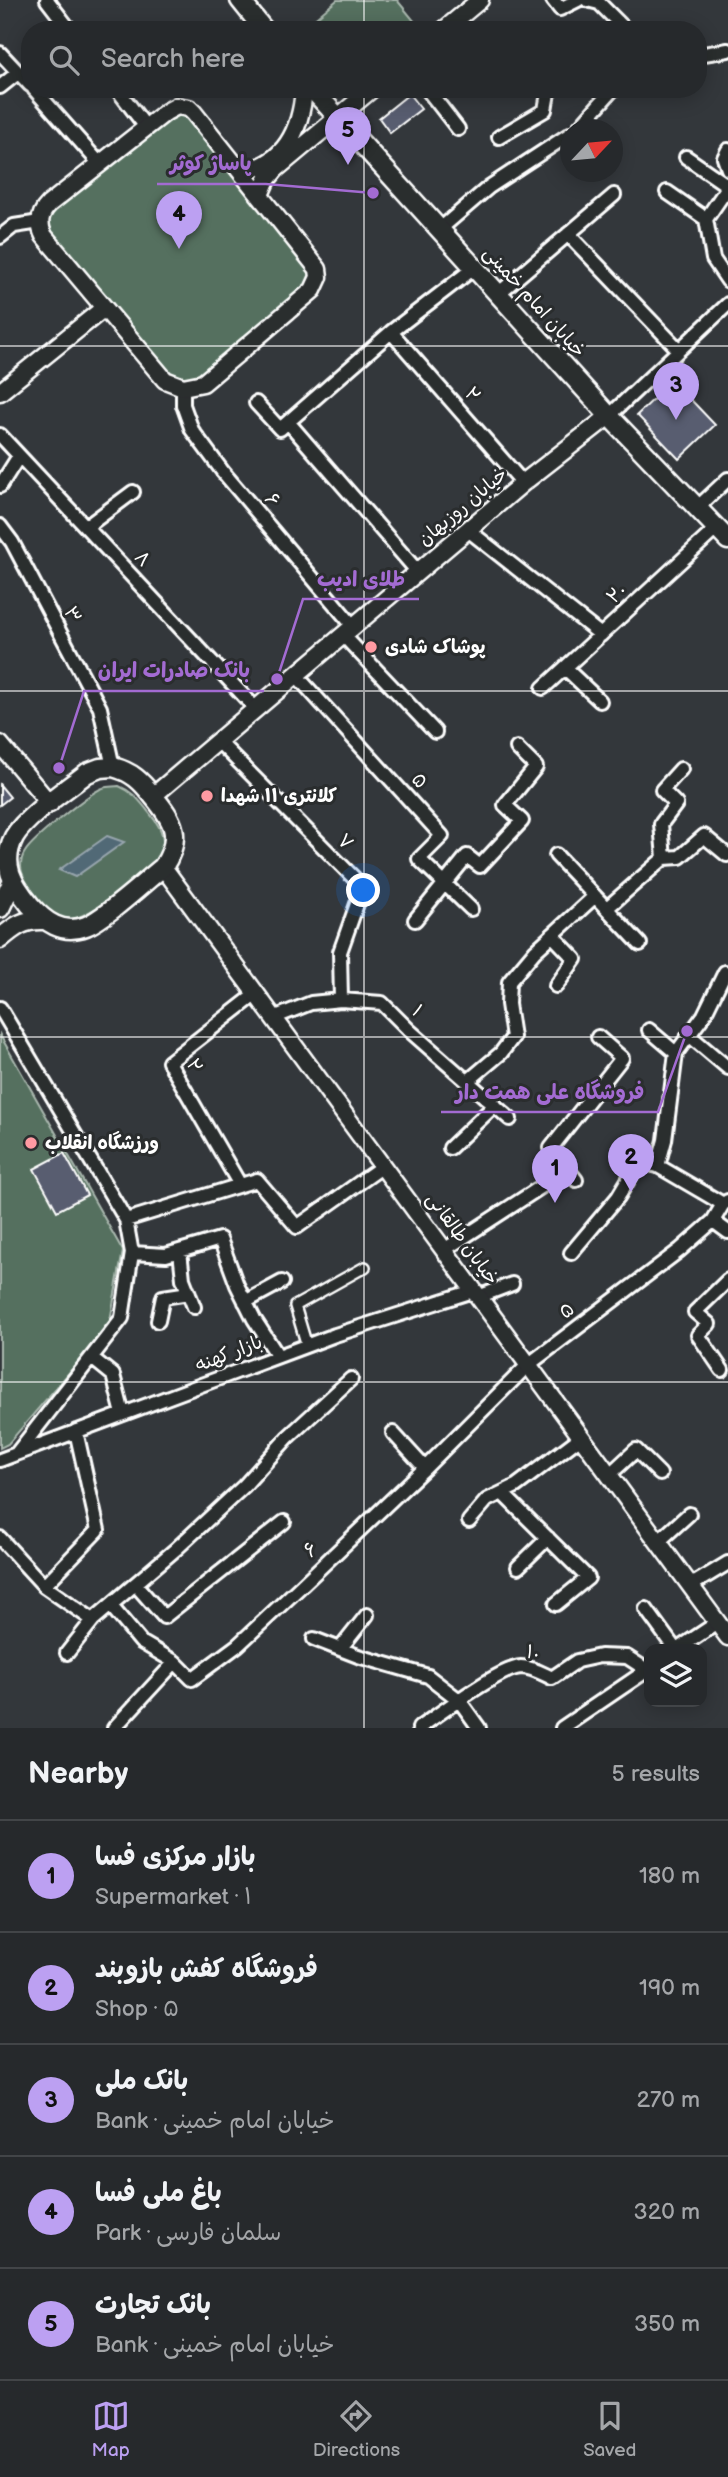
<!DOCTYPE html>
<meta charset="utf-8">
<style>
body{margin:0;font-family:"Balsamiq Sans","Playpen Sans Arabic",sans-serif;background:#323538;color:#f1f3f6}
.controls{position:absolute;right:21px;bottom:21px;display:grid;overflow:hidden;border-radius:14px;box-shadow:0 4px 18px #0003}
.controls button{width:63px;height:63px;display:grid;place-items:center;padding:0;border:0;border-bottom:2px solid #424548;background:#26292c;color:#f1f3f6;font:35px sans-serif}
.compass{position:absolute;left:560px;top:119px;width:63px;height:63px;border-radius:50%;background:#26292c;box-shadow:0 4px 18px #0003;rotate:64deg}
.you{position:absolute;left:364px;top:891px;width:24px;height:24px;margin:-18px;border:5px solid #fff;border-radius:50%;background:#1a73e8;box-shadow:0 0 0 10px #1a73e833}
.badge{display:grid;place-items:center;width:46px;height:46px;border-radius:50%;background:#bca0f2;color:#111;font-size:23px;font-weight:700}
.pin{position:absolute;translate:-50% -58px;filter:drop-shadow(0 2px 4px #0008)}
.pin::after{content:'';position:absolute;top:37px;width:24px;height:21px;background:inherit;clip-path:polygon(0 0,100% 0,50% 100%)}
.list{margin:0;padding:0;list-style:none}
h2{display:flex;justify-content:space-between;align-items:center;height:91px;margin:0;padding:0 28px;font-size:30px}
h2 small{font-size:23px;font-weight:400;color:#a4a6a9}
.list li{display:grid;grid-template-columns:46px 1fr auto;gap:21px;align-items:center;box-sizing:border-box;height:112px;padding:0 28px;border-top:2px solid #424548}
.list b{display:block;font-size:26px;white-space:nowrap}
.list p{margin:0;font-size:23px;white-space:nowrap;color:#a4a6a9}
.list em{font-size:23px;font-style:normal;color:#a4a6a9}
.icon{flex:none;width:38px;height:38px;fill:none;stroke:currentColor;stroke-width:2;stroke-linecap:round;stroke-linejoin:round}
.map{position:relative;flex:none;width:728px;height:1728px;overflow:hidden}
.search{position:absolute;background:#26292c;box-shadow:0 4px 18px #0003;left:21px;right:21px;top:21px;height:77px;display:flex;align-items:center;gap:18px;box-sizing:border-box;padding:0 24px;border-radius:28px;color:#a4a6a9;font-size:26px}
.sheet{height:651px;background:#26292c}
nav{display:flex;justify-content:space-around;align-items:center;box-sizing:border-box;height:98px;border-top:2px solid #424548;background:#26292c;font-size:19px;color:#a4a6a9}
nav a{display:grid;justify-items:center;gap:4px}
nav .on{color:#bca0f2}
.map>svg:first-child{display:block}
.green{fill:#55705f;stroke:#aab8af;stroke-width:2}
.water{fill:#516976;stroke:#97a5ad;stroke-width:2}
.building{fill:#585d6f;stroke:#fff;stroke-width:2}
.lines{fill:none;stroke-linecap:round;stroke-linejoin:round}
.pedestrian-casing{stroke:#fff;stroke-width:14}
.minor-casing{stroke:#fff;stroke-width:18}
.tertiary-casing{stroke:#fff;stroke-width:21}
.secondary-casing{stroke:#fff;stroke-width:23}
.pedestrian{stroke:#2a2d2e;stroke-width:9}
.minor{stroke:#2a2d2e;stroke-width:12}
.tertiary{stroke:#2a2d2e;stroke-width:16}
.secondary{stroke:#2a2d2e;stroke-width:18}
.grid{fill:none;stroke:#fff;stroke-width:2;stroke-opacity:0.55}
.poi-dot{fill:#ff9aa2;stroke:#2a2d2e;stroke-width:2.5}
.labels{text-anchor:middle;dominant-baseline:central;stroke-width:6;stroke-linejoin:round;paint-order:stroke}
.street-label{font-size:19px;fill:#fff;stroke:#2a2d2e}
.poi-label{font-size:19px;font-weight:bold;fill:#fff;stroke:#2a2d2e;text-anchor:start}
.leader{fill:none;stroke:#a36bd2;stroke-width:2.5}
.callout-dot{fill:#a36bd2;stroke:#2a2d2e;stroke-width:2.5}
.callout-label{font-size:21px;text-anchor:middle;font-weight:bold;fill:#a36bd2;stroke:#2a2d2e;stroke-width:6;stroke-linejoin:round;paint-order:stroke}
</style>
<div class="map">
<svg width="728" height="1728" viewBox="0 0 728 1728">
<rect width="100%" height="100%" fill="#33373b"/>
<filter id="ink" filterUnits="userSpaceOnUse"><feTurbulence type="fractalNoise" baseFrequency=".0143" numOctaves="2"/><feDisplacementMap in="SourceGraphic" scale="14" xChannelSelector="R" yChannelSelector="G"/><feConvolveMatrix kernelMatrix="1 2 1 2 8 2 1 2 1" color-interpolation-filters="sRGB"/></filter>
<g filter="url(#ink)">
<path class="green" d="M337 0H397L415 22 406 30H305L304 28Z
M181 111 190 115 311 268 312 277 309 286 201 377 186 381 171 379 47 230 46 218 53 207 171 114Z
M119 786C133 792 138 799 147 810 157 822 168 836 161 853 154 870 81 925 62 921 55 919 49 914 46 908 38 897 22 881 21 867 21 863 22 856 25 852 32 840 90 792 103 788 108 786 114 787 119 786Z
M0 1035 123 1251 109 1326 8 1444 0 1448Z"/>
<path class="water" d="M107 836 124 842 75 877 59 870Z"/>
<path class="building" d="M409 94 421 109 390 133 379 118Z
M673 381 715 425 679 459 637 415Z
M0 785 10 797 0 805Z
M64 1153 87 1195 57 1211 34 1169Z"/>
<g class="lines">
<g class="pedestrian-casing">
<path id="pedestrian" d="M307 1346 295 1306 365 1267"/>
</g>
<g class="minor-casing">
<path id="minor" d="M47 0 70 30
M553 0 560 9 578 0
M587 0 599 3 626 30
M0 53 30 85
M698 55 728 50
M0 87 19 72
M34 89 100 164
M117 89 146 127
M427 89 458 129
M577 130 613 89
M499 137 545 110 548 93 552 89
M728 150 724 158 728 169
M686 157 728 186
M728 187 706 219 713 259 728 281
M667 192 706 219
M439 230 489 187 570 134
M568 234 679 350
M0 237 14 226 40 222
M498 294 614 195
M391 332 523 483
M183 387V405L192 430 223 472 354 627
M256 403 280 429 391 332 474 268
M609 416 728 304
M288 422 418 572
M0 435 256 709
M0 486 19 456
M697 508 728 479
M0 526 12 542 100 708 113 767
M86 527 133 492
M468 530 601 635
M343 635 435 732
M565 668 600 701
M296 675 442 836 419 859 471 909
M543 688 717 528
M218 741 363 887 340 952 341 1000
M556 855 640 944
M664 858 680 857 704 836 727 855
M607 908 664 858 661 824 676 804 662 790 681 769
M415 920 467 856 480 866 522 821 505 805 536 767 517 748
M552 935 575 959 556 986
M0 1008 126 1220 132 1253 122 1318 17 1453
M273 1018 311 1003 341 1000 382 1003 410 1031 510 1119
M649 1030 676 1053
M689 1035 728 1068
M468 1081 501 1053 513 1037 508 1004 509 982 535 951 595 896
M450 1148 495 1105
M576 1180 551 1148 622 1058 598 1037
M240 1185 169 1062 256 994
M723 1204 658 1166 665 1140 676 1053 704 1015 725 972
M126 1220 257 1180 297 1227 383 1166
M713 1221 728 1232
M444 1250 541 1187 560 1160
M180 1251 183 1279 194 1307
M132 1253 166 1255 220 1239 237 1285 254 1319 278 1356
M571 1253 618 1197 639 1162 658 1166
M478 1297 512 1284
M245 1302 282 1282
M158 1321 163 1297 189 1293
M92 1358 113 1375 123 1414
M722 1370 698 1335 709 1324 695 1312 728 1280
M393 1433 425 1468
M0 1460 335 1335 473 1291
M609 1475 636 1450 660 1474
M502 1493 588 1578 556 1604
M469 1521 487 1500 516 1486 581 1437
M0 1538 44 1586 93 1620
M658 1542 689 1514
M518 1567 548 1538
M135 1584 164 1617 284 1522
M44 1586 98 1530 76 1431
M690 1586 728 1563
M111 1606 141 1642 175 1662 192 1679 238 1645 299 1588 425 1468 528 1365 680 1250 713 1221 723 1204 728 1201
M646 1609 675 1649
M314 1639 358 1656 428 1676 459 1700 479 1728
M340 1649 367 1615
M678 1649 717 1623
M67 1653 93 1620 176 1549 244 1486 288 1437 351 1379
M114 1728 175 1662
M419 1728C439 1714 500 1668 521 1667 532 1667 543 1674 552 1678L577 1661 600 1656 627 1657 647 1670
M562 1728 649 1669"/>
</g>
<g class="tertiary-casing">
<path id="tertiary" d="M444 30 480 0
M177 106 189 108 194 113 318 269 319 277 313 290 203 383 183 387 165 380 44 236C38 224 39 214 49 204L166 112Z
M241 172C285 165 301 130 304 89
M260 195 266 181 276 169 372 89
M0 392 104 308
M0 744 50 804
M153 796 523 483 609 416
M163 867 728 1637"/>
</g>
<g class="secondary-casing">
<path id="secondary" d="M240 0 264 30
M312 89 609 416 728 540
M113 767C132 772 141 781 153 796 174 821 183 837 163 867 144 882 106 918 86 926 62 935 45 922 30 905 13 884 0 865 14 837 26 816 67 789 87 773L100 768Z
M0 908 12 883
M0 939C14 927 24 919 43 920"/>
</g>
<use href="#pedestrian" class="pedestrian"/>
<use href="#minor" class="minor"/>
<use href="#tertiary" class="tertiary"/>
<use href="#secondary" class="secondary"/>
</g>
</g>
<path class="grid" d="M364 0V30M364 89V1728M0 346H728M0 691H728M0 1037H728M0 1382H728"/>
<g class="poi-dot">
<circle cx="371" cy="647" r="7"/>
<circle cx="207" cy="796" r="7"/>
<circle cx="31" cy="1143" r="7"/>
</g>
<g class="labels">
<g class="street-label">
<text transform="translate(534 302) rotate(48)">خیابان امام خمینی</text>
<text transform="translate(472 395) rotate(49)">۲</text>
<text transform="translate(272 500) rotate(50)">۶</text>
<text transform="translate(463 507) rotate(-40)">خیابان روزبهان</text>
<text transform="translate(142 559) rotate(47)">۸</text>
<text transform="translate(617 594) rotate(-43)">۲۰</text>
<text transform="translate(72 615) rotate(62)">۳</text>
<text transform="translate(419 781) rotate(48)">۵</text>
<text transform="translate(345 842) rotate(45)">۷</text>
<text transform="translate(417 1011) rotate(44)">۱</text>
<text transform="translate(194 1066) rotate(60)">۲</text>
<text transform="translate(462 1239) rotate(54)">خیابان طالقانی</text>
<text transform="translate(567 1311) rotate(-38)">۵</text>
<text transform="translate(229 1354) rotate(-21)">بازار کهنه</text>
<text transform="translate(311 1550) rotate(-44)">۶</text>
<text transform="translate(533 1653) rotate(10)">۱۰</text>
</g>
<g class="poi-label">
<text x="385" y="647">پوشاک شادی</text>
<text x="221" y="796">کلانتری ۱۱ شهدا</text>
<text x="45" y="1143">ورزشگاه انقلاب</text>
</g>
</g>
<path class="leader" d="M373 193L266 184H157M277 679L303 599H419M59 768L84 691H264M687 1031L658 1112H441"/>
<g class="callout-dot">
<circle cx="373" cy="193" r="7"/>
<circle cx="277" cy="679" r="7"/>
<circle cx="59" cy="768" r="7"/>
<circle cx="687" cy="1031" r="7"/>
</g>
<g class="callout-label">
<text x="211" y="170">پاساژ کوثر</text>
<text x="361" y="586">طلای ادیب</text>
<text x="174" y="677">بانک صادرات ایران</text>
<text x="550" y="1099">فروشگاه علی همت دار</text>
</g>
</svg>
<div class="controls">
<button><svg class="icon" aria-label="layers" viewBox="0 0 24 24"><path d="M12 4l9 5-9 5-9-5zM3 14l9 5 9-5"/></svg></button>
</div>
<svg class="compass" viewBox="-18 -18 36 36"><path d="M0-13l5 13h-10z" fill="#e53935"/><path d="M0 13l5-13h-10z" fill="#a4a6a9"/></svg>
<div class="you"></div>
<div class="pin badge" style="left:555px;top:1203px">1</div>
<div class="pin badge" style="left:631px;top:1192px">2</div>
<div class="pin badge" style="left:676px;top:420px">3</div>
<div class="pin badge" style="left:179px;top:249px">4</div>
<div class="pin badge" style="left:348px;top:165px">5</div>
<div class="search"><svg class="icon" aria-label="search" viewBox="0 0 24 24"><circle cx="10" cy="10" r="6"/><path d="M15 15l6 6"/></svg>Search here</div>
</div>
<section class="sheet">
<h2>Nearby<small>5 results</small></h2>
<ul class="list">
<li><span class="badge">1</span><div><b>بازار مرکزی فسا</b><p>Supermarket · ۱</p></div><em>180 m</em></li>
<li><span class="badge">2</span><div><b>فروشگاه کفش بازوبند</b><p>Shop · ۵</p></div><em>190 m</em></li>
<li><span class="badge">3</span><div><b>بانک ملی</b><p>Bank · خیابان امام خمینی</p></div><em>270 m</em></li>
<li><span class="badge">4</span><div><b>باغ ملی فسا</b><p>Park · سلمان فارسی</p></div><em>320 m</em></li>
<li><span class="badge">5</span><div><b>بانک تجارت</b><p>Bank · خیابان امام خمینی</p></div><em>350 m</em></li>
</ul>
</section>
<nav>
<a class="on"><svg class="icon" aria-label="map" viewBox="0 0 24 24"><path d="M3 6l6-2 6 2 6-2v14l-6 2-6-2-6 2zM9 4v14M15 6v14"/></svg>Map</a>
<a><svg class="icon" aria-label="directions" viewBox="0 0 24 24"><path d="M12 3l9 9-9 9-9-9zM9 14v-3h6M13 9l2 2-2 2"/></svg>Directions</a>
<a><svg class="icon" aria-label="saved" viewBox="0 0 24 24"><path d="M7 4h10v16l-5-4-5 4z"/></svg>Saved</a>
</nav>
